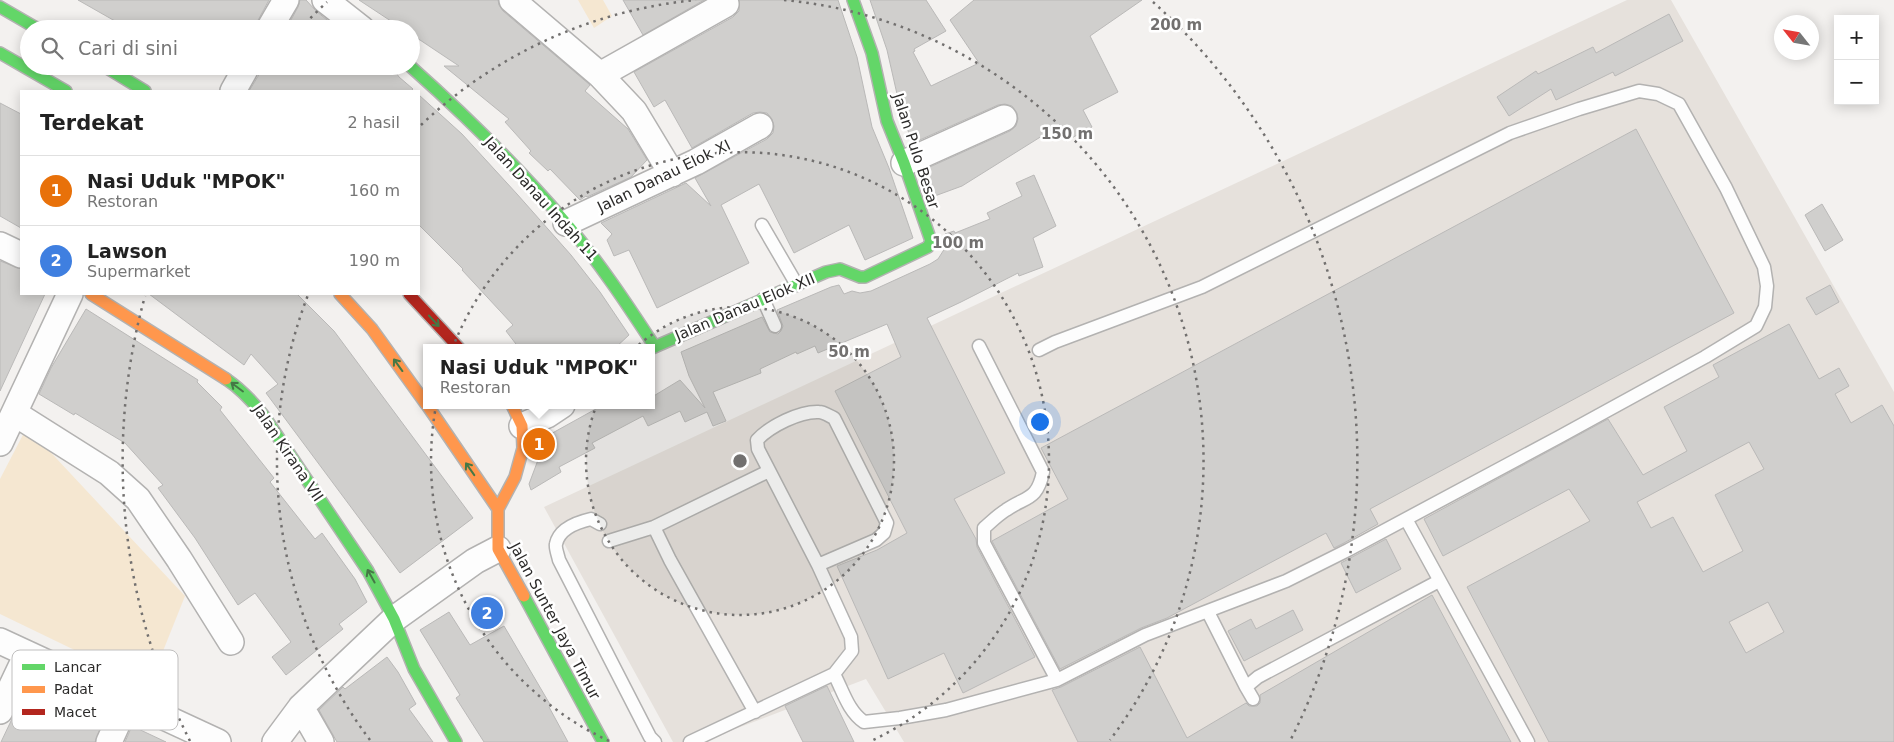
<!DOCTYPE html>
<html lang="id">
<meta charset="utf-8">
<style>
body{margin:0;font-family:"DejaVu Sans",sans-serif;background:#f6f6f6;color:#222}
.controls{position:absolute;right:15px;top:15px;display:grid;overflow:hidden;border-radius:0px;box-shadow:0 2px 12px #0003}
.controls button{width:45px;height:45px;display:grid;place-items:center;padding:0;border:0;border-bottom:1px solid #e0e0e0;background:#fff;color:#222;font:25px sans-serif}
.compass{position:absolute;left:1774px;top:15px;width:45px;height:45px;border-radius:50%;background:#fff;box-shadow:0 2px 12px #0003;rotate:301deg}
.you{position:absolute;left:1039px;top:421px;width:18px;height:18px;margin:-12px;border:4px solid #fff;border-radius:50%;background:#1a73e8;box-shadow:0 0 0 8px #1a73e833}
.badge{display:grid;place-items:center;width:32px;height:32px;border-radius:50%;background:#7c3aed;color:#fff;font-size:16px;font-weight:700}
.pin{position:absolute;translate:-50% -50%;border:2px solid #fff;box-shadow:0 1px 5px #0006}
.popup{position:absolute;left:423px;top:344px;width:232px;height:65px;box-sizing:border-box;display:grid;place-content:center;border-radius:0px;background:#fff;filter:drop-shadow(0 1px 4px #0005);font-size:16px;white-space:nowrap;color:#767676}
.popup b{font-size:19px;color:#222}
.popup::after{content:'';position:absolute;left:50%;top:100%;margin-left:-10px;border:10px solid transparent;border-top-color:#fff}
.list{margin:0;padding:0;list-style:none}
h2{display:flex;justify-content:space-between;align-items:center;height:65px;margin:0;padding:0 20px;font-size:21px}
h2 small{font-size:16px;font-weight:400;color:#767676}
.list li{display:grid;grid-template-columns:32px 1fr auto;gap:15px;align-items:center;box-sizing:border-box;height:70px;padding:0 20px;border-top:1px solid #e0e0e0}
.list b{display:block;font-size:19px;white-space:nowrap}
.list p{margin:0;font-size:16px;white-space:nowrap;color:#767676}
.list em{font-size:16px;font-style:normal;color:#767676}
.icon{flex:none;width:28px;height:28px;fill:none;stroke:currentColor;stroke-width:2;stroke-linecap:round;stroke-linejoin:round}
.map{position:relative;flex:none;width:1894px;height:742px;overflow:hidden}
.search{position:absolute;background:#fff;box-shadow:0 2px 12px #0003;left:20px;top:20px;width:400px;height:55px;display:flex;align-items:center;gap:12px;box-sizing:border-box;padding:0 18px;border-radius:28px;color:#767676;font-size:19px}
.panel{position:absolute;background:#fff;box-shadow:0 2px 12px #0003;left:20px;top:90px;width:400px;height:205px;border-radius:0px}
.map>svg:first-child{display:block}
.built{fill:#e6e1dc}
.green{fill:#f5e7d1}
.building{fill:#d0cfcd;stroke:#bab9b8;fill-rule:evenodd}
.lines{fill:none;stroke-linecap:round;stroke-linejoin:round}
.lane-casing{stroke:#b3b2b1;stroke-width:15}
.street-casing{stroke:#b3b2b1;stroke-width:28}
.fast-casing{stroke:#b3b2b1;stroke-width:14}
.slow-casing{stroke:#b3b2b1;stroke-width:14}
.jam-casing{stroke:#b3b2b1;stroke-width:14}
.lane{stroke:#fdfdfd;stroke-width:12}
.street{stroke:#fdfdfd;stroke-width:25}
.fast{stroke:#63d668;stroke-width:11}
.slow{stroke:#ff974d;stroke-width:11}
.jam{stroke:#b3261e;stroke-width:11}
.oneway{stroke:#457846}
.ring{fill:none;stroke:#72706f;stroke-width:2.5;stroke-dasharray:2.5 5}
.labels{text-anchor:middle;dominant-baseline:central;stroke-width:5;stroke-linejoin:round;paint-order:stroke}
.street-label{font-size:15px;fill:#2c2b2a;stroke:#fff}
.key{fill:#fff;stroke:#c0bfbf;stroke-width:1}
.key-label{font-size:14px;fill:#2c2b2a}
.centre{fill:#72706f;stroke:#fff;stroke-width:2.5}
.ring-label{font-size:15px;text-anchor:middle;font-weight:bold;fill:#72706f;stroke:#fff;stroke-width:5;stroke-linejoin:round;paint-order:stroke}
</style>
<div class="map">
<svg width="1894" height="742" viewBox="0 0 1894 742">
<rect width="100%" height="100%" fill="#f3f1ef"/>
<path class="built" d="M1627 0H1671L1894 392V742H904L866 679 701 742H673L544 507Z"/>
<path class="green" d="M578 0H603L612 16 594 28Z
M27 427 185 596 149 686 0 614V479Z"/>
<path class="building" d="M78 0H269L257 22 255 29H129Z
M300 0H306L316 11 338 29H286L298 7Z
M359 0H498L499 5 503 11 590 85 585 91 628 129 647 160 631 177 587 197 586 196 580 200 550 169 548 171 529 153 531 151 505 122 509 119 444 66H459L411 34V29H403Z
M623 0H704L643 35Z
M739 0H838L857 57 872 127 889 168 913 238 865 260 849 225 794 253 759 184 721 205 749 263 657 308 629 250 614 256 607 240 612 234 601 223 686 183 711 206 695 178 767 139 773 133 774 126 772 119 767 113 760 112 753 113 692 148 665 100 654 107 634 72 733 17 739 11Z
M870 0H926L946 31 914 49 915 51 913 52 931 86 979 63 950 20 974 0H1142L1090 36 1118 92 1083 110 1092 127 1066 141 1058 126 962 186 932 197 923 170 1010 131 1016 126 1018 119 1017 113 1012 106 1005 104 998 105 913 143 902 116 887 50Z
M1669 14 1683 41 1615 76 1613 72 1556 100 1551 89 1509 116 1497 97 1536 71 1538 74 1593 47 1596 53Z
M261 66H395V71L399 77 413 89 411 91H249L260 73Z
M419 95 462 134 517 194 571 255 600 292 629 335 615 348H519L506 331 513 325 462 270 463 269 419 225Z
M0 103 21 114V228L0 216Z
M1636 129 1734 313 1370 509 1378 524 1344 543 1334 548 1326 533 1167 618 1141 628 1060 669 992 541 1068 499 1041 448Z
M1034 175 1056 226 1033 238 1043 267 1019 276 1018 273 961 302 927 318 1005 473 954 499 976 539 977 547 1035 657 963 693 944 653 888 679 837 566 877 550 907 533 835 391 901 357 887 324 818 353 815 346 797 354 796 352 760 369 761 373 713 392 726 421 713 426 707 412 685 422 680 411 648 426 643 416 592 443 595 448 559 467 561 472 531 490 529 484 538 460V441L603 405H652V397L680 380 705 408 689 376 681 352 762 317 770 332 778 334 781 331 783 326 777 310 831 287 839 285 844 294 852 291 860 293 871 291 930 264 938 259 945 248 947 242 945 234 954 231 955 233 990 219 987 213 1022 196 1016 183Z
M1822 204 1843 240 1825 251 1805 215Z
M0 261 21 269V294H45L0 391Z
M1830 285 1839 302 1816 315 1806 298Z
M149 294H297L334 331 473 518 400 573 266 393 278 384 251 354 244 365Z
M86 309 198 380 197 382 222 407 220 410 274 478 270 482 315 539 322 533 355 579 367 602 339 624 343 629 286 675 272 657 291 642 255 593 238 605 195 538 158 488 163 485 125 443 75 413 74 415 39 394 51 368Z
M1789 324 1819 379 1839 368 1849 386 1835 394 1851 423 1882 405 1894 426V742H1549L1467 587 1590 521 1569 489 1443 556 1424 519 1608 419 1643 475 1687 451 1664 407 1719 377 1713 365ZM1749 442 1764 469 1715 495 1743 551 1703 572 1673 517 1651 528 1637 502ZM1768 602 1784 632 1746 653 1729 622Z
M1386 539 1401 569 1356 593 1341 563Z
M1432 595 1511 742H1078L1052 690 1061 687 1140 647 1187 738 1246 703 1249 706H1257L1260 703V695Z
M1293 610 1303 630 1244 661 1228 631 1251 619 1256 629Z
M449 612 470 645 504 626 551 706 549 707 568 742H484L456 698 460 695 420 630Z
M387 657 398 672 416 704 409 709 433 742H337L319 710 343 687 345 689Z
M31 679 72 698 76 692 109 707 95 742H1Z
M827 686 854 742H803L785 706Z
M132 726 166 742H125Z"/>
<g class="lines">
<g class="lane-casing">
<path id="lane" d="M762 225 797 285
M763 299 775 326
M979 346 1043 472C1037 501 1026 496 1006 510 998 515 991 522 984 528V543L1057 680
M1406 519 1528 742
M600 524 591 519C578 522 559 529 556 544 555 548 558 555 559 560L650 737 655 742
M609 541 654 527
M1208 612 1246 687 1258 677 1439 581
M834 674C843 691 848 711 864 722L900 718 946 710 1057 680 1145 635 1286 581 1348 550 1559 437 1705 357 1756 326 1765 307 1767 286 1764 267 1726 188 1679 104 1658 94 1639 91 1579 109 1510 133 1202 287 1055 342 1039 350
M1246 687 1253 699
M755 712 670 560 654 527 769 471
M690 742 834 674 852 651 851 637 818 565 758 449 757 440C770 426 800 411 819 412 824 412 829 416 834 418L887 523 884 533 876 540 818 565"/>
</g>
<g class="street-casing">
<path id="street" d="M325 0 362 29
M512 0 600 75 634 111 672 174
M269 29 286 0
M600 75 726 4
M233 91 247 66
M904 163 1004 118
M566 223 696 162 760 126
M0 245 21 255
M14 413 109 473 138 499 179 559 231 642
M522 426 547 415 562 405
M0 443 70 294
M0 641 218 742
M301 707 321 742
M0 711 27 654
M109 742 128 700
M275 742 301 707 394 619 475 561 498 549"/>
</g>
<g class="fast-casing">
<path id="fast" d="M0 7 38 29
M0 53 66 91
M104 66 145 91
M410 66C465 115 518 167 566 223 599 262 627 304 655 347
M652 348 826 272 840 269 860 277H865L928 247 931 241 904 163 887 121 872 53 853 0
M226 379C241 389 253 402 264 416L368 571 394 619 414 669 456 742
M524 596 603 742"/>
</g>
<g class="slow-casing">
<path id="slow" d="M91 294 226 379
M340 294 372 329 426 404
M427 405 498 509
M512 405 522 426 523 448 515 477 498 509V549L524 596"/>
</g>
<g class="jam-casing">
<path id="jam" d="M409 294 459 348"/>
</g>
<use href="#lane" class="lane"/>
<use href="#street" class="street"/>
<use href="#fast" class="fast"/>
<use href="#slow" class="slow"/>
<use href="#jam" class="jam"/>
</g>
<defs><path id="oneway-shaft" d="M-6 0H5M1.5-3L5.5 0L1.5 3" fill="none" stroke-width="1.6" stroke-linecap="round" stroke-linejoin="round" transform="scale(1.25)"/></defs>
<g class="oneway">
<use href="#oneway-shaft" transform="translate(434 321) rotate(47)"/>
<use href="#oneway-shaft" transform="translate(398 365) rotate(-126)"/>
<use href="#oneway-shaft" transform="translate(237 387) rotate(-143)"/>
<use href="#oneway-shaft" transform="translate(470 469) rotate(-125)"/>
<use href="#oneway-shaft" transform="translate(371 576) rotate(-119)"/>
</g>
<circle cx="740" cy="461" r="154" fill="#72706f" fill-opacity=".12"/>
<g class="ring">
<circle cx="740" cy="461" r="154"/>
<path d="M609 741A309 309 0 1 1 871 741"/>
<path d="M370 740A463 463 0 0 1 308 295M421 125A463 463 0 0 1 696 0M784 0A463 463 0 0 1 1110 740"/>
<path d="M190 741A617 617 0 0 1 145 296M300 29A617 617 0 0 1 327 2M1153 2A617 617 0 0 1 1290 741"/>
</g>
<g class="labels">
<g class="street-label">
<text transform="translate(916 151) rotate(72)">Jalan Pulo Besar</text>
<text transform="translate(664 176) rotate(-26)">Jalan Danau Elok XI</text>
<text transform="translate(541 199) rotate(48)">Jalan Danau Indah 11</text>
<text transform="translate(745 307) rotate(-23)">Jalan Danau Elok XII</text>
<text transform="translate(288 453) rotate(56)">Jalan Kirana VII</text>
<text transform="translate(555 621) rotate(62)">Jalan Sunter Jaya Timur</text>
</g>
</g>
<rect x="12" y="650" width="166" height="80" rx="8" class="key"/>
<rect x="22" y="664" width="23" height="6" fill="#63d668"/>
<rect x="22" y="686" width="23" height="7" fill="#ff974d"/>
<rect x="22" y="709" width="23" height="6" fill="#b3261e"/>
<g class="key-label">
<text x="54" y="672">Lancar</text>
<text x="54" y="694">Padat</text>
<text x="54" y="717">Macet</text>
</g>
<circle cx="740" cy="461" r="8" class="centre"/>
<g class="ring-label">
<text x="1176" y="30">200 m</text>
<text x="1067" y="139">150 m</text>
<text x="958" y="248">100 m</text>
<text x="849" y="357">50 m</text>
</g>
</svg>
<div class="controls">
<button>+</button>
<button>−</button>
</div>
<svg class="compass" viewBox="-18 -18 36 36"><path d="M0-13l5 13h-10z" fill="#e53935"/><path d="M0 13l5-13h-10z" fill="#767676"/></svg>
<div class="you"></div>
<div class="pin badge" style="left:539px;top:444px;background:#e8710a">1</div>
<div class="popup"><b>Nasi Uduk &quot;MPOK&quot;</b>Restoran</div>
<div class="pin badge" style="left:487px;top:613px;background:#3f7fe0">2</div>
<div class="search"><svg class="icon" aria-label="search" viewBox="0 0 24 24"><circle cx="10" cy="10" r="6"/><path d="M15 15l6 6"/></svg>Cari di sini</div>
<section class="panel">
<h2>Terdekat<small>2 hasil</small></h2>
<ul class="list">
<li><span class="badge" style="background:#e8710a">1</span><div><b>Nasi Uduk &quot;MPOK&quot;</b><p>Restoran</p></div><em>160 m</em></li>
<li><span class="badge" style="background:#3f7fe0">2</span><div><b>Lawson</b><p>Supermarket</p></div><em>190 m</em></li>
</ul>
</section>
</div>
